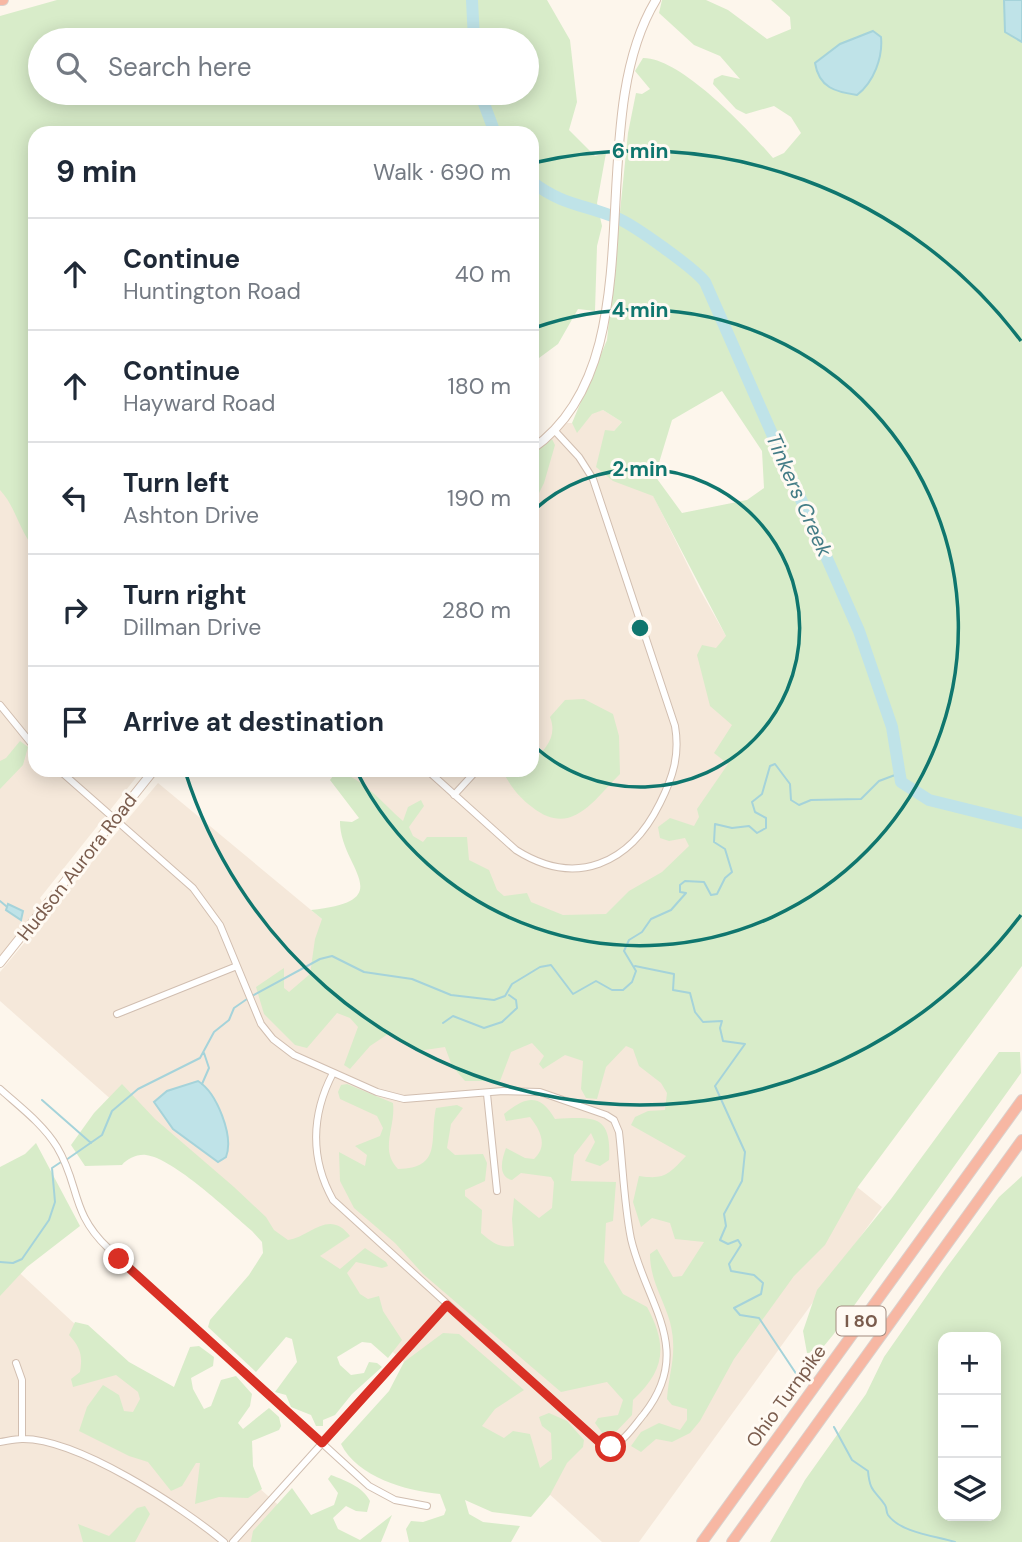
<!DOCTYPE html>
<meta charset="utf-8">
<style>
body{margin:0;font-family:"DM Sans",sans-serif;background:#f2f2f3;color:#1f2937}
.controls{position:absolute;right:21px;bottom:21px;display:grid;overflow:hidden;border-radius:14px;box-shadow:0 4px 18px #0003}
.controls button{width:63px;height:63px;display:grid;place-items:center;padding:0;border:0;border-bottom:2px solid #e0e1e3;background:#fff;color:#1f2937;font:35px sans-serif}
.stop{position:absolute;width:21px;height:21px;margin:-16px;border:5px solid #d93025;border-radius:50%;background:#fff}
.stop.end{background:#d93025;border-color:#fff;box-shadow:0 2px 7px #0008}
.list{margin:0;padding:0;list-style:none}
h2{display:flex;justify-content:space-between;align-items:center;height:91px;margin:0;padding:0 28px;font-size:30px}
h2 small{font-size:23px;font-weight:400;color:#747a83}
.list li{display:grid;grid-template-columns:46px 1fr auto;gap:21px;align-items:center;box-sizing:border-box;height:112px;padding:0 28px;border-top:2px solid #e0e1e3}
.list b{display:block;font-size:26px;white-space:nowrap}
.list p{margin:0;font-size:23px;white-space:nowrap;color:#747a83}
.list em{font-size:23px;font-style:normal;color:#747a83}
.icon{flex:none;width:38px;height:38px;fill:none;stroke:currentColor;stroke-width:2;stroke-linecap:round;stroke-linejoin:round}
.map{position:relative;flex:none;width:1022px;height:1542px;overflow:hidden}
.search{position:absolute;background:#fff;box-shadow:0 4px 18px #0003;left:28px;top:28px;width:511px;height:77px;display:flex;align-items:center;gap:18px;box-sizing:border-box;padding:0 24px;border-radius:38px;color:#747a83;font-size:26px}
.panel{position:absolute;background:#fff;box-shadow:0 4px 18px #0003;left:28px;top:126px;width:511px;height:651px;border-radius:21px}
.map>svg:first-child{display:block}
.residential{fill:#f5e8da}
.green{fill:#d8ecc9;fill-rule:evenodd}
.water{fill:#bfe3e8;stroke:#a5d3da;stroke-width:2}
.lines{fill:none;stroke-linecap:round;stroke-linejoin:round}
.stream{stroke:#a5d3da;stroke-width:2}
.river{stroke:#bfe3e8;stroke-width:12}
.street-casing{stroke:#d1beb0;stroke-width:8}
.secondary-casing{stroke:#d6c0b0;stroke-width:10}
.highway-casing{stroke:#dad1cd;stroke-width:12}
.street{stroke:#fff;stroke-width:6}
.secondary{stroke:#fff;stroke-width:8}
.highway{stroke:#f7b7a3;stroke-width:10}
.route{stroke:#d93025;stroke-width:9}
.ring{fill:none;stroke:#0f766e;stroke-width:3.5}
.labels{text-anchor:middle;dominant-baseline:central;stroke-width:6;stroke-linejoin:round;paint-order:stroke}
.shield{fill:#fffaf3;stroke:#a28b7f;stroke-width:2}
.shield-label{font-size:18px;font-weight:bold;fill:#7a5c4d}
.street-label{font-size:19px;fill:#7a5c4d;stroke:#fffaf3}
.water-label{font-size:21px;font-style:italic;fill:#437c86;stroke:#fffaf3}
.centre{fill:#0f766e;stroke:#fffaf3;stroke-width:3.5}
.ring-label{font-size:21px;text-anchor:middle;font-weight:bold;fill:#0f766e;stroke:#fffaf3;stroke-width:6;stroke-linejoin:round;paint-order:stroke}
</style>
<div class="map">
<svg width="1022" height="1542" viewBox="0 0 1022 1542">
<rect width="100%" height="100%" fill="#fdf6ec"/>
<path class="residential" d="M603 410 622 422 614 431 643 475 700 590 786 742 594 976 882 1207 639 1542H602L263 1234 0 1001V972L158 783 346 939 420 854 324 770H532V454L567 423H572L577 432 592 413Z
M0 472 35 502V770H142L40 898 43 904 0 963Z
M10 1264 90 1338 320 1542H0V1275Z"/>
<path class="green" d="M57 0H547L570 40 577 102 569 130 595 156 606 153 597 203 602 226 597 246 595 311 578 309 558 344 539 358 532 313V133H35V549C19 531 16 507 0 490V16ZM40 40H527V93H40Z
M662 0H706L728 10 767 39 791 29 790 17 771 0H1004L1005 32 1022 42V966L857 1188 825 1245 794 1276 734 1359 700 1421 690 1433 672 1442 656 1439 641 1452 631 1446 641 1432 659 1423 680 1430 687 1420V1409L672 1405 667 1399C669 1370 678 1354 670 1322 663 1298 650 1280 650 1254L657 1249 673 1277 682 1276 704 1242 675 1239 670 1223 652 1218 641 1227 633 1202 639 1176C665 1180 669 1174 686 1156L631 1125 635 1117 648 1111 665 1110 667 1093 661 1083 639 1066 633 1049 626 1046 606 1067 597 1099 586 1098 581 1089 583 1061 565 1055 543 1069 539 1064 544 1056 532 1043 511 1052 500 1081H465L452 1066 445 1047 418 1051 388 1034 370 1046 350 1069 344 1065 358 1027 350 1018 337 1013 307 1048 295 1045 264 1014 256 987 284 968V988L289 992 310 974 315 939 322 919 311 910C402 901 339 867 340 821L352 822 359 818 330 780 336 772C361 775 384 805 403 821L408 807 421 800 424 806 409 827 413 836 423 842 427 837H467L469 860 489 870 497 890 504 896 527 893 531 902 563 915 606 914 629 891 662 872 689 846 685 838 669 841 660 838 658 827 670 818 694 826 699 817 697 809 728 764 714 753 732 725 710 706 697 655 702 645 716 648 726 636 653 496 613 481 596 467 605 430 614 431 622 422 603 410 592 414 577 433 572 423 607 340 628 133 636 93 642 94 650 89 635 71 643 58C680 57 749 130 773 158L784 153 801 133 791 117 774 106 746 114 736 109 713 84 714 79 722 75 740 79 720 56 694 45 659 13ZM722 391 762 451 764 488 747 500 682 513 655 476 672 420Z
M552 439 555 445 544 483 532 507V454Z
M584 699 613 714 619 736 620 774C593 801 571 838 532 807 519 797 512 788 504 774L532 770V763C545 749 558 737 550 717L565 700Z
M20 741 28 747 23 765 0 789V761L6 758Z
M999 1052H1020L1021 1073 833 1335 819 1352 807 1353 803 1331 817 1290 891 1199Z
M122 1084 155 1119 234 1187 266 1217 274 1230 288 1240C310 1237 329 1208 350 1236L320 1256 340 1269 365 1248 386 1262 388 1266 382 1268 356 1262 347 1273 360 1294 368 1299 379 1296 383 1311 402 1340 388 1358 371 1343 362 1342 337 1357 340 1365 351 1375 364 1373 369 1362 377 1363 382 1367 352 1394 335 1415 323 1420V1426H316L311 1415 291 1407 286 1395 275 1392 297 1362 292 1339 286 1337 256 1372 208 1327 210 1320 249 1275 263 1253 262 1242 252 1231C230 1212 173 1158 146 1155 137 1154 127 1159 122 1165L85 1166 71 1145 94 1113Z
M347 1084 393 1103C396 1127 379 1150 398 1169 443 1168 429 1140 436 1108L457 1105 463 1108 451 1124 447 1148 455 1155 483 1154 487 1163 485 1181 465 1190V1196L482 1210 481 1233C493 1243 499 1248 514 1246L512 1219 514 1198 539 1218 552 1208 554 1182 551 1177 521 1173 512 1180C497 1176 502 1159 506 1148L525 1158 534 1159C548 1146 541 1131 530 1117L506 1121 504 1114C526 1096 540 1093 555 1119 594 1117 612 1114 609 1160L600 1166 585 1161 595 1142 591 1133 574 1155 571 1181 616 1182 613 1221 606 1223 604 1262 623 1294 647 1307C668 1346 665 1370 633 1400L632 1415 611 1437 603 1434 595 1423 598 1418 618 1415 623 1400 607 1382 561 1392 423 1274 395 1243 354 1208 340 1181 339 1152 365 1166 367 1155 355 1146 380 1136 383 1128 377 1116 340 1099 338 1092 341 1085Z
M36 1143 80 1226 27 1267 0 1296V1167L25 1154Z
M1022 1176V1542H770L805 1480 866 1394 884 1357 944 1271 999 1197ZM943 1337H996V1516H943Z
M75 1322 88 1325 129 1362 174 1387 190 1347 199 1346 214 1357 213 1366 191 1378 193 1389 204 1409 211 1406 221 1380 236 1376 252 1394 250 1406 238 1423 243 1429 269 1408 279 1417 281 1426 279 1430 252 1441 253 1466 262 1489 248 1498 219 1497 195 1504 200 1463H196L182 1486 171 1491 148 1462 129 1456 79 1431 87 1407 103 1385 119 1395 124 1411 133 1412 140 1399 138 1392 116 1375 73 1387 71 1379 80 1372C83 1355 80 1347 69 1335Z
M443 1333 459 1334 524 1390 495 1409 482 1426 504 1438 513 1431 530 1434 540 1468 552 1459 551 1433 542 1426 539 1417 549 1413 567 1421 584 1440 583 1447 567 1463 550 1495 531 1517 492 1512 465 1500 469 1514 483 1522 520 1526 511 1542H409L406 1529 411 1521 423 1522 444 1515 446 1510 440 1494C406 1491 357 1477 341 1444L389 1391 404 1362Z
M331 1475C346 1481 362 1486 370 1501L367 1512 356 1511 346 1506 333 1518 338 1529 360 1540 392 1515 381 1542H251L253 1531 292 1488 311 1515 334 1505 338 1493 328 1479Z
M145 1506 150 1514 135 1542H83L78 1524 109 1536 137 1508Z"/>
<path class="water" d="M1004 0H1022V42L1005 32Z
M873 31 881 37C883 57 874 82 857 95 836 92 819 88 815 63L840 44Z
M8 904 23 911 21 920 6 910Z
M198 1081C217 1093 234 1136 226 1157L218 1162 173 1129 154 1102 167 1091Z"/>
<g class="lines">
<path class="stream" d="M0 901 6 906
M635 966 674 974 673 990 690 993 695 1012 703 1022 722 1021 720 1028 723 1041 745 1044 715 1086 745 1152 742 1181 724 1214 726 1226 720 1240 728 1244 738 1240 741 1245 729 1264 731 1271 754 1275 763 1283 761 1294 734 1308 740 1315 759 1318 799 1378
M252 996 320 959 332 956 364 972 412 979 451 995 494 1000 505 996 512 984 540 967 551 965 573 994 596 981 612 990H623L632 982 636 971 624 951 629 940 642 932 651 919 671 910 686 893 680 892V885L685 881 704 882 711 895 717 894 725 878 732 872 725 849 714 842 715 824 732 828 749 826 757 833 766 828V818L755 812 752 802 762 794 770 766 775 764 790 784 791 800 799 805 811 800 861 799 879 781 895 775
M443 1023 453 1016 484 1028 502 1022 517 1008 516 1000 509 995
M202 1084 209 1068 204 1053
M42 1100 91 1143
M66 1160 102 1135 112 1111 138 1089 200 1058 214 1032 229 1020 234 1008 247 999
M0 1262 13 1263 22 1259 49 1220 55 1202 52 1168 61 1162
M834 1427 852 1460 868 1471C870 1493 875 1490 885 1505 887 1508 886 1512 888 1515 901 1533 936 1536 955 1542"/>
<path class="river" d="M472 0 474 40
M480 93 495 133
M532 182C564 206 583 204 617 218 634 225 694 268 705 282L859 631 892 727 901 782 929 800 1022 823"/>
<g class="street-casing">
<path id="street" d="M0 705 35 748
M59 770 193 888 220 925 261 1024 273 1039 294 1055 377 1092 404 1099 503 1091 540 1092 606 1115 614 1120 619 1132C623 1167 624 1204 631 1239 646 1304 695 1349 644 1414 634 1426 624 1442 610 1447L599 1442 333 1200C310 1159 311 1115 333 1073
M427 770 516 850C576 888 630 864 660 803 673 777 680 755 675 726L593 479 579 457 555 431
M454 795 477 770
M117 1014 237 966
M0 1089C20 1107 43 1124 57 1147 80 1185 70 1212 108 1248L369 1486 395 1500 427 1506
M487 1094 497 1191
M16 1363 22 1380V1438
M0 1442C7 1441 15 1439 22 1439 77 1438 182 1507 224 1542
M233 1542 447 1305"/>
</g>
<g class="secondary-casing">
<path id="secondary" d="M532 449C661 359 579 126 656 0
M0 963 154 770"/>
</g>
<g class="highway-casing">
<path id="highway" d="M0 0H3
M702 1542 1022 1100
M732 1542 1022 1140"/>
</g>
<use href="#street" class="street"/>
<use href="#secondary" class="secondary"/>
<use href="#highway" class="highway"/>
</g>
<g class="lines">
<path class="route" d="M119 1259 322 1443 447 1305 599 1442 611 1447"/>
</g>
<g class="ring">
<path d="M533 511A159 159 0 1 1 533 745"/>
<path d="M534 328A318 318 0 1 1 357 772"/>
<path d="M1021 915A477 477 0 0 1 185 771M533 163A477 477 0 0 1 1021 341"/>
</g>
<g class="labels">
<rect class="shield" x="836.5" y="1306.5" width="49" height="29" rx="5"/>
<g class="shield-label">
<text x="861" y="1321">I 80</text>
</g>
<g class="street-label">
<text transform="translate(77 867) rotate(-52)">Hudson Aurora Road</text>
<text transform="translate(786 1396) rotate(-54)">Ohio Turnpike</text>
</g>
<g class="water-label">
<text transform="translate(799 495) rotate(66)">Tinkers Creek</text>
</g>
</g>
<circle cx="640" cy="628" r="10" class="centre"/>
<g class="ring-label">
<text x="640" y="158">6 min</text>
<text x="640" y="317">4 min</text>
<text x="640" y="476">2 min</text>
</g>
</svg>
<div class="controls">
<button>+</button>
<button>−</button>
<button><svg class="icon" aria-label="layers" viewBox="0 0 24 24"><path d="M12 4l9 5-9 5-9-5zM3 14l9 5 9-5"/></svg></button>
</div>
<div class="stop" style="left:611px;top:1447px"></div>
<div class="stop end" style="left:119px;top:1259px"></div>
<div class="search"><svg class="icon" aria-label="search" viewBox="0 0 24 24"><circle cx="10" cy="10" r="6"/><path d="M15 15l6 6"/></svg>Search here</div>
<section class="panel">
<h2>9 min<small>Walk · 690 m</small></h2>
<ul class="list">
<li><svg class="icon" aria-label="ahead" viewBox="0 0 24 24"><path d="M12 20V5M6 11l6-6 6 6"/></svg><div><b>Continue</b><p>Huntington Road</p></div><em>40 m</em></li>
<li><svg class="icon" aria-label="ahead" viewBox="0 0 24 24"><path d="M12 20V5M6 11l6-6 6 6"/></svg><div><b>Continue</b><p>Hayward Road</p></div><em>180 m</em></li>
<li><svg class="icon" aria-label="left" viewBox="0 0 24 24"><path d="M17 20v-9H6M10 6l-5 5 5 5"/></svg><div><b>Turn left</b><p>Ashton Drive</p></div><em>190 m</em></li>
<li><svg class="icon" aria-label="right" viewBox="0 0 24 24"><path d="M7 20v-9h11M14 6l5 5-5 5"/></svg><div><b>Turn right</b><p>Dillman Drive</p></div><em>280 m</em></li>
<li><svg class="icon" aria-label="arrive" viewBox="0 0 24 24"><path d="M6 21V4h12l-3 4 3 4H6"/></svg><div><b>Arrive at destination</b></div></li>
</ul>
</section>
</div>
